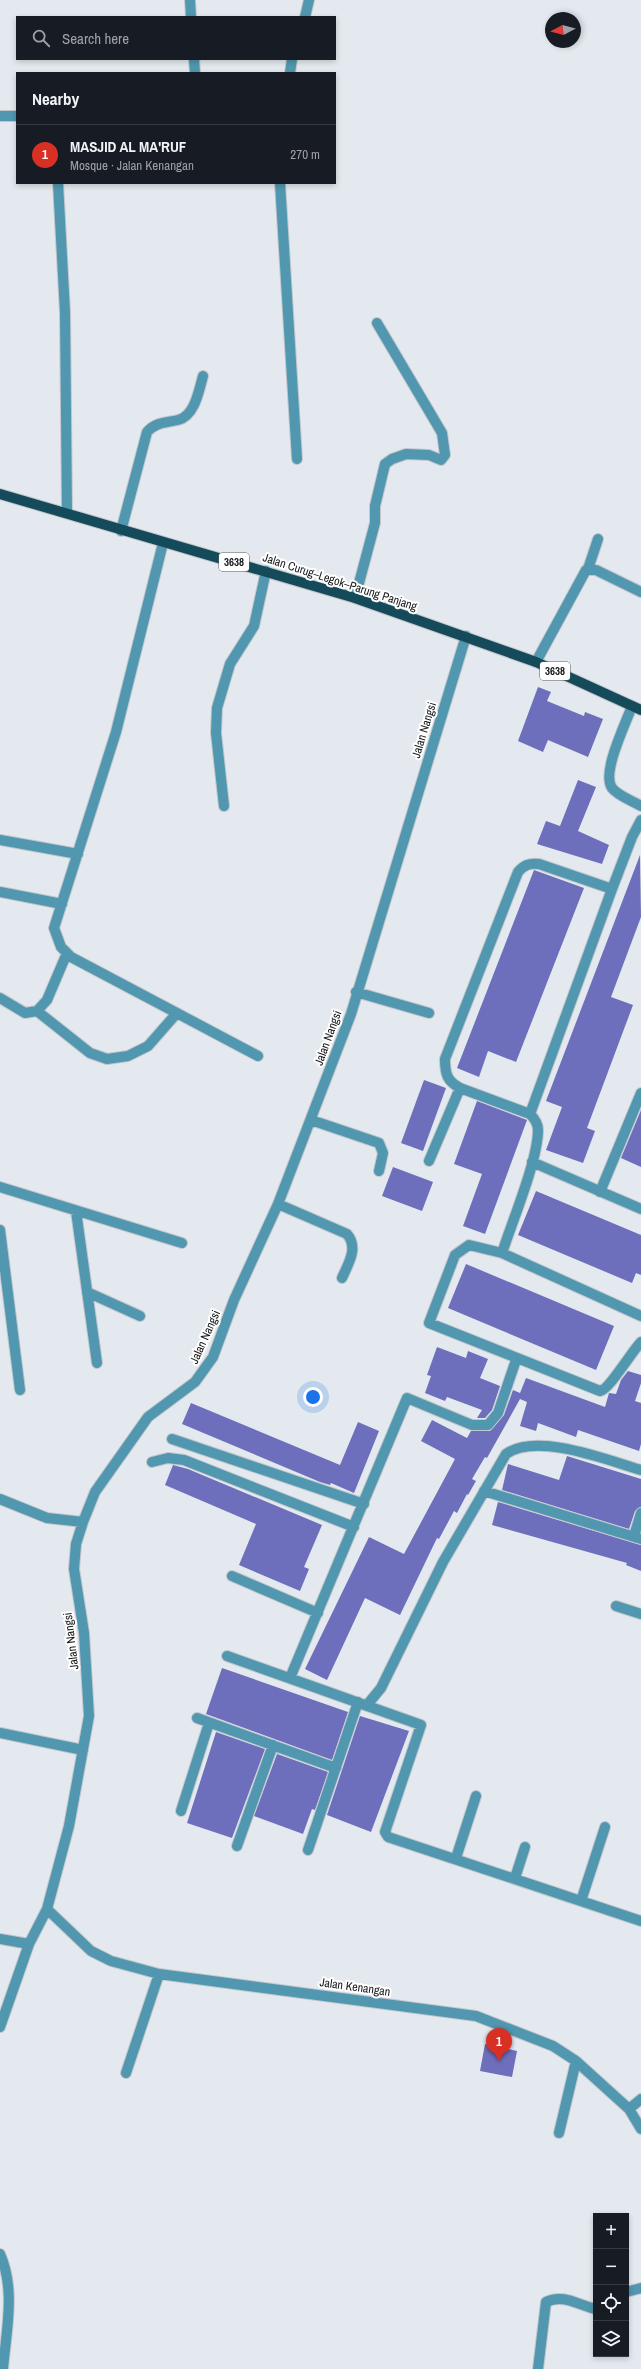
<!DOCTYPE html>
<meta charset="utf-8">
<style>
body{margin:0;font-family:"Archivo Narrow",sans-serif;background:#20242c;color:#f1f3f6}
.controls{position:absolute;right:12px;bottom:12px;display:grid;overflow:hidden;border-radius:0px;box-shadow:0 2px 6px #0003}
.controls button{width:36px;height:36px;display:grid;place-items:center;padding:0;border:0;border-bottom:1px solid #363941;background:#171b24;color:#f1f3f6;font:20px sans-serif}
.compass{position:absolute;left:545px;top:12px;width:36px;height:36px;border-radius:50%;background:#171b24;box-shadow:0 2px 6px #0003;rotate:263deg}
.you{position:absolute;left:313px;top:1397px;width:14px;height:14px;margin:-10px;border:3px solid #fff;border-radius:50%;background:#1a73e8;box-shadow:0 0 0 6px #1a73e833}
.badge{display:grid;place-items:center;width:26px;height:26px;border-radius:50%;background:#d93025;color:#fff;font-size:13px;font-weight:700}
.pin{position:absolute;translate:-50% -33px;filter:drop-shadow(0 1px 2px #0008)}
.pin::after{content:'';position:absolute;top:21px;width:14px;height:12px;background:inherit;clip-path:polygon(0 0,100% 0,50% 100%)}
.list{margin:0;padding:0;list-style:none}
h2{display:flex;justify-content:space-between;align-items:center;height:52px;margin:0;padding:0 16px;font-size:17px}
h2 small{font-size:13px;font-weight:400;color:#9ea1a6}
.list li{display:grid;grid-template-columns:26px 1fr auto;gap:12px;align-items:center;box-sizing:border-box;height:60px;padding:0 16px;border-top:1px solid #363941}
.list b{display:block;font-size:15px;white-space:nowrap}
.list p{margin:0;font-size:13px;white-space:nowrap;color:#9ea1a6}
.list em{font-size:13px;font-style:normal;color:#9ea1a6}
.icon{flex:none;width:22px;height:22px;fill:none;stroke:currentColor;stroke-width:2;stroke-linecap:round;stroke-linejoin:round}
.map{position:relative;flex:none;width:641px;height:2369px;overflow:hidden}
.search{position:absolute;background:#171b24;box-shadow:0 2px 6px #0003;left:16px;top:16px;width:320px;height:44px;display:flex;align-items:center;gap:10px;box-sizing:border-box;padding:0 14px;border-radius:0px;color:#9ea1a6;font-size:15px}
.panel{position:absolute;background:#171b24;box-shadow:0 2px 6px #0003;left:16px;top:72px;width:320px;height:112px;border-radius:0px}
.map>svg:first-child{display:block}
.building{fill:#6e6fbc}
.lines{fill:none;stroke-linecap:round;stroke-linejoin:round}
.minor-casing{stroke:#c2c7cc;stroke-width:12}
.major-casing{stroke:#c2c7cc;stroke-width:12}
.minor{stroke:#5097af;stroke-width:10}
.major{stroke:#154a5a;stroke-width:10}
.labels{text-anchor:middle;dominant-baseline:central;stroke-width:4;stroke-linejoin:round;paint-order:stroke}
.shield{fill:#fff;stroke:#5b5d5e;stroke-width:1}
.shield-label{font-size:11px;font-weight:bold;fill:#151719}
.street-label{font-size:12px;fill:#151719;stroke:#fff}
</style>
<div class="map">
<svg width="641" height="2369" viewBox="0 0 641 2369">
<rect width="100%" height="100%" fill="#e3e9ee"/>
<path class="building" d="M538 687 551 692 547 701 584 716 585 712 603 719 588 757 548 740 543 752 518 741Z
M578 780 596 787 578 831 609 845 602 864 537 844 546 821 560 826Z
M640 855 641 917 611 997 633 1005 587 1128 595 1131 583 1163 546 1150 562 1107 546 1101Z
M534 870 584 888 516 1062 488 1051 479 1077 457 1068Z
M424 1080 446 1088 423 1151 401 1143Z
M477 1101 527 1120 485 1234 463 1226 482 1174 454 1164Z
M641 1110V1167L621 1158Z
M393 1167 433 1182 422 1211 382 1196Z
M536 1191 641 1235V1275L636 1273 632 1283 518 1235Z
M466 1264 614 1326 596 1370 448 1308Z
M437 1347 466 1358 468 1351 488 1359 480 1378 500 1386 492 1410 485 1418H477L482 1410 447 1397 445 1401 425 1393 431 1376 427 1375Z
M628 1371 641 1375V1383L635 1401 641 1403V1444L639 1451 578 1430 576 1437 538 1423 536 1431 520 1426 527 1402 520 1399 487 1458 485 1457 472 1479 476 1481 468 1495 467 1494 457 1513 454 1511 439 1539 437 1538 400 1615 365 1598 327 1680 305 1669 369 1537 404 1554 455 1459 421 1441 432 1420 467 1438 471 1431H490L504 1415 513 1390 520 1393 526 1378 605 1407 609 1393 616 1394 621 1380Z
M191 1403 340 1465 358 1422 379 1431 354 1493 331 1483 330 1485 320 1482 182 1424Z
M567 1456 641 1479V1507L635 1511 629 1529 502 1490 508 1464 559 1480Z
M173 1465 188 1469 322 1525 304 1567 309 1569 300 1591 239 1565 256 1524 165 1485Z
M498 1502 641 1545V1571L626 1565 627 1563 492 1525Z
M222 1668 348 1712 332 1760 206 1714Z
M360 1716 409 1731 371 1832 327 1815Z
M216 1732 265 1749 232 1838 187 1823Z
M277 1754 328 1772 315 1810 312 1809 303 1834 254 1816Z
M485 2044 517 2051 512 2077 480 2071Z"/>
<g class="lines">
<g class="minor-casing">
<path id="minor" d="M190 0 191 17
M305 17 309 0
M194 59 195 73
M290 73 292 59
M0 116H17
M58 183 65 312 67 513
M280 183 297 459
M121 531 147 432C156 422 165 423 178 420 195 416 199 390 203 376
M163 543 116 732 54 928 61 947 71 957 258 1056
M588 569 598 539
M355 598 375 523V506L385 464 392 459 406 454 429 455 441 460 445 455 442 433 377 323
M536 662 586 570H596L641 592
M632 706C626 723 601 773 612 788 618 796 633 801 641 806
M224 806 216 733 217 708 230 664 254 626 266 571
M0 840 78 854
M0 892 62 904
M356 992 429 1013
M0 998 25 1013 37 1011 47 1000 67 953
M37 1011 90 1053 107 1059 128 1056 148 1046 177 1013
M530 1114 612 889 632 837 641 820
M311 1120 379 1143 383 1153 379 1171
M429 1161 460 1088
M532 1162 641 1209
M0 1187 182 1243
M600 1192 641 1093
M278 1204 347 1234C359 1248 348 1264 342 1278
M76 1211 97 1363
M0 1230 20 1390
M502 1253C512 1222 538 1160 538 1130 538 1123 534 1118 530 1114L460 1088C447 1081 445 1074 445 1059L518 872C524 865 529 863 539 864L612 889
M87 1292 140 1316
M641 1316 502 1253 469 1245 455 1255 429 1323 600 1391C609 1390 632 1351 641 1342
M172 1439 364 1504
M152 1462 168 1458 184 1460 354 1527
M484 1491 641 1539
M0 1499 47 1518 83 1522
M634 1536 641 1513
M232 1576 318 1613
M616 1606 641 1614
M227 1656 421 1725 385 1832 388 1837 641 1921
M290 1678 407 1398 472 1425H488L498 1413 516 1360
M367 1705 381 1688 443 1562 506 1454C537 1432 607 1460 641 1470
M197 1718 336 1768
M0 1733 83 1750
M181 1811 209 1723
M237 1846 273 1745
M308 1850 358 1702
M456 1858 476 1796
M515 1878 525 1847
M581 1901 605 1827
M47 1909 91 1951 111 1961 159 1974 476 2016 553 2046 576 2061 629 2109 641 2129
M0 1939 29 1944
M0 2027 29 1944 47 1909 69 1826 89 1716 84 1633 74 1569 76 1544 83 1522 95 1492 148 1417 195 1382 213 1357 234 1300 278 1204 351 1014 466 636
M126 2073 159 1974
M629 2109 641 2099
M559 2133 576 2061
M0 2254C16 2290 6 2332 3 2369
M626 2292 641 2288
M538 2369 546 2302C563 2293 580 2306 596 2309"/>
</g>
<g class="major-casing">
<path id="major" d="M0 494 355 598 536 662 641 710"/>
</g>
<use href="#minor" class="minor"/>
<use href="#major" class="major"/>
</g>
<g class="labels">
<g class="shield">
<rect x="219" y="553" width="30" height="18" rx="3"/>
<rect x="540" y="662" width="30" height="18" rx="3"/>
</g>
<g class="shield-label">
<text x="234" y="562">3638</text>
<text x="555" y="671">3638</text>
</g>
<g class="street-label">
<text transform="translate(340 582) rotate(18)">Jalan Curug–Legok–Parung Panjang</text>
<text transform="translate(424 730) rotate(-73)">Jalan Nangsi</text>
<text transform="translate(328 1038) rotate(-70)">Jalan Nangsi</text>
<text transform="translate(205 1337) rotate(-66)">Jalan Nangsi</text>
<text transform="translate(71 1641) rotate(-97)">Jalan Nangsi</text>
<text transform="translate(355 1987) rotate(8)">Jalan Kenangan</text>
</g>
</g>
</svg>
<div class="controls">
<button>+</button>
<button>−</button>
<button><svg class="icon" aria-label="locate" viewBox="0 0 24 24"><circle cx="12" cy="12" r="6"/><path d="M12 2v4M12 18v4M2 12h4M18 12h4"/></svg></button>
<button><svg class="icon" aria-label="layers" viewBox="0 0 24 24"><path d="M12 4l9 5-9 5-9-5zM3 14l9 5 9-5"/></svg></button>
</div>
<svg class="compass" viewBox="-18 -18 36 36"><path d="M0-13l5 13h-10z" fill="#e53935"/><path d="M0 13l5-13h-10z" fill="#9ea1a6"/></svg>
<div class="you"></div>
<div class="pin badge" style="left:499px;top:2061px">1</div>
<div class="search"><svg class="icon" aria-label="search" viewBox="0 0 24 24"><circle cx="10" cy="10" r="6"/><path d="M15 15l6 6"/></svg>Search here</div>
<section class="panel">
<h2>Nearby<small></small></h2>
<ul class="list">
<li><span class="badge">1</span><div><b>MASJID AL MA'RUF</b><p>Mosque · Jalan Kenangan</p></div><em>270 m</em></li>
</ul>
</section>
</div>
